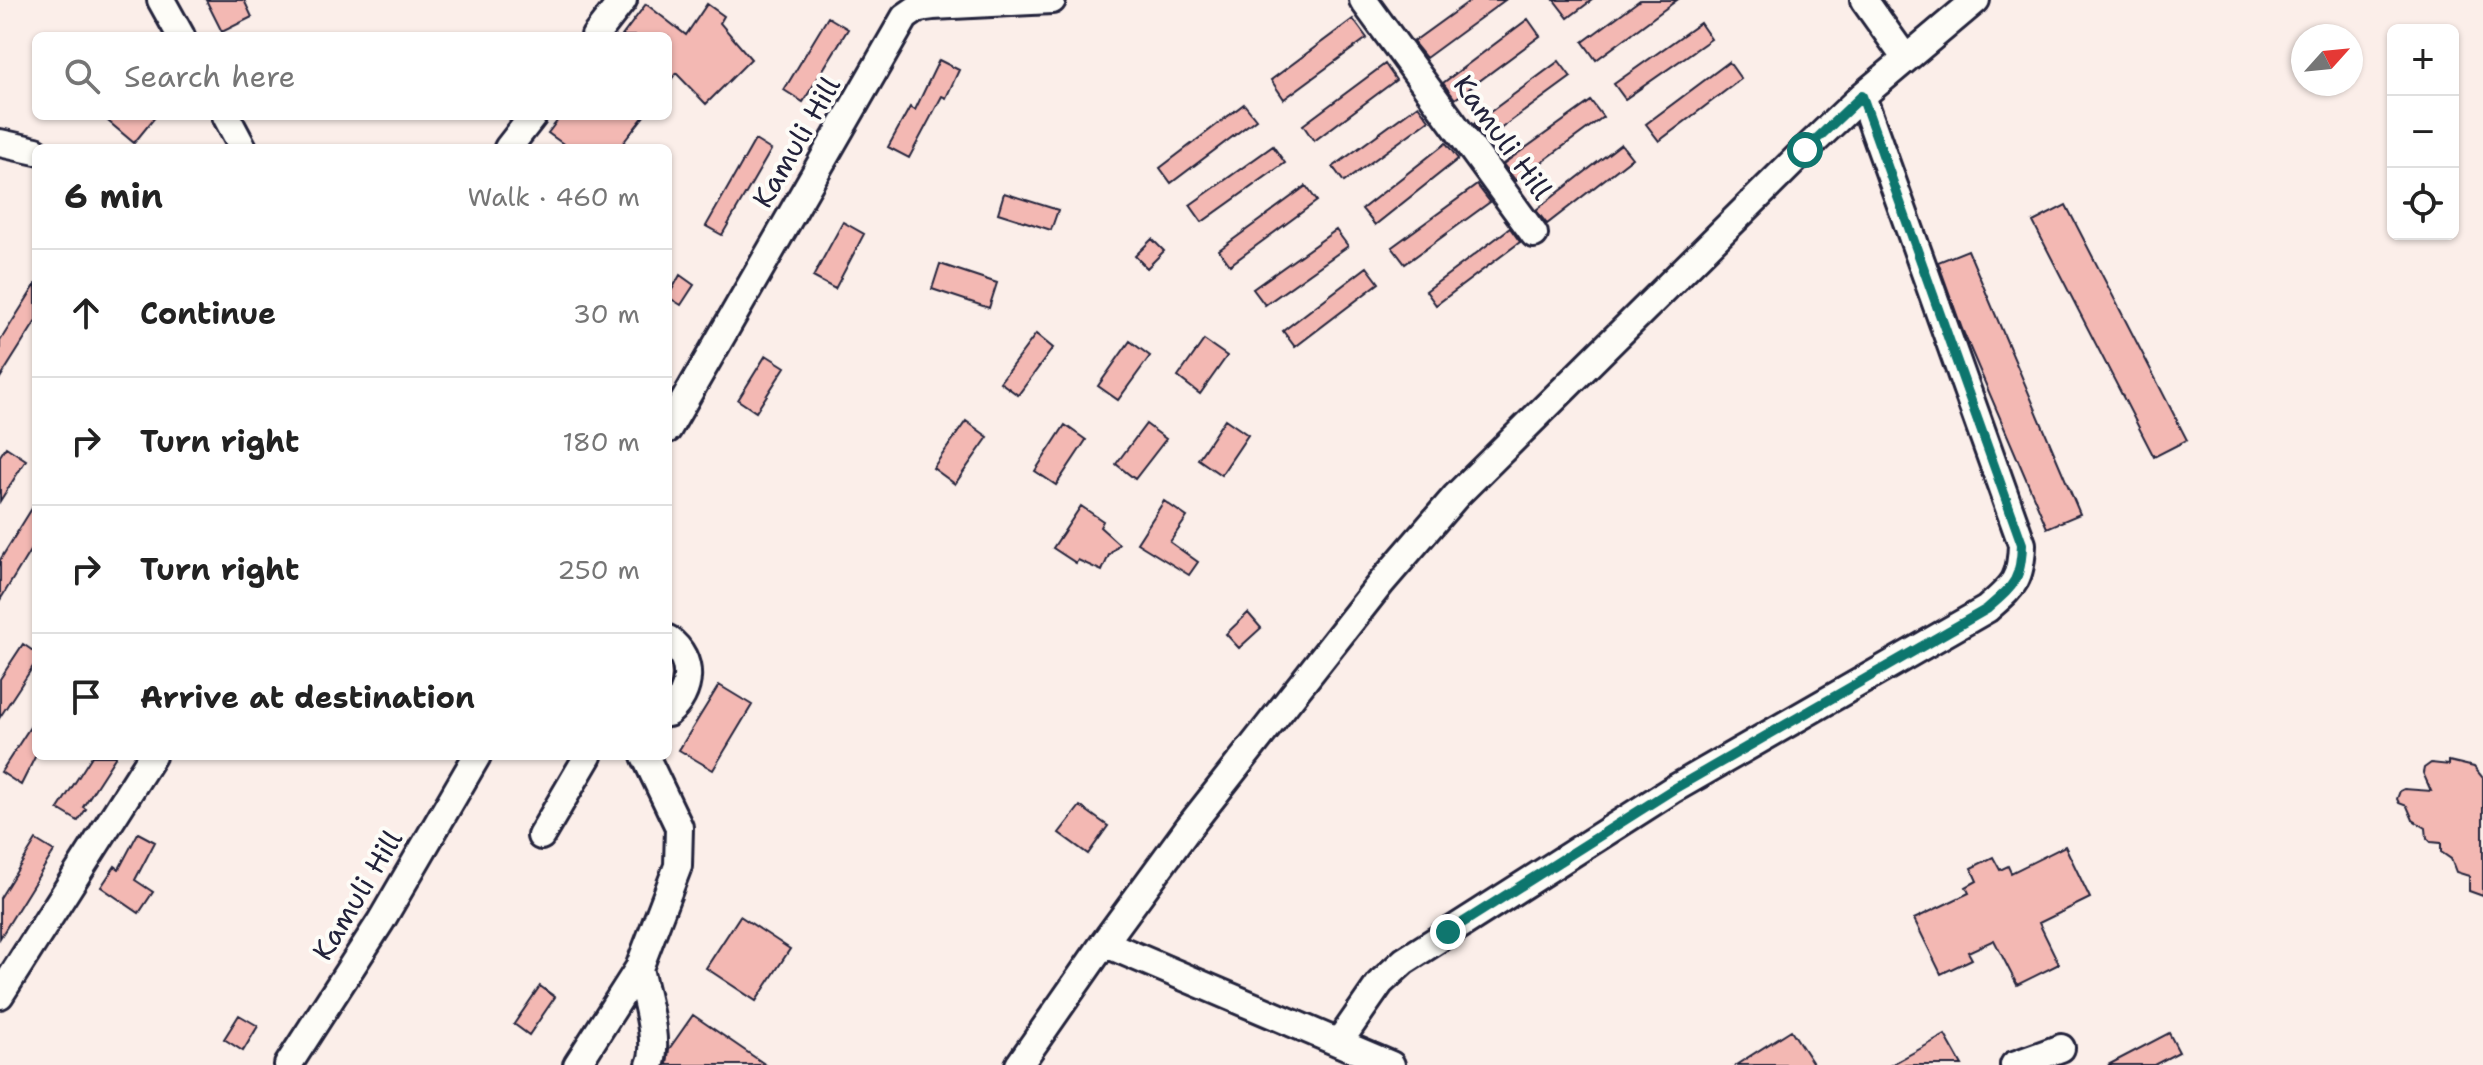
<!DOCTYPE html>
<meta charset="utf-8">
<style>
body{margin:0;font-family:"Shantell Sans",sans-serif;background:#f6f6f6;color:#222}
.controls{position:absolute;right:24px;top:24px;display:grid;overflow:hidden;border-radius:12px;box-shadow:0 2px 6px #0004}
.controls button{width:72px;height:72px;display:grid;place-items:center;padding:0;border:0;border-bottom:2px solid #e0e0e0;background:#fff;color:#222;font:40px sans-serif}
.compass{position:absolute;left:2291px;top:24px;width:72px;height:72px;border-radius:50%;background:#fff;box-shadow:0 2px 6px #0004;rotate:63deg}
.stop{position:absolute;width:24px;height:24px;margin:-18px;border:6px solid #0f766e;border-radius:50%;background:#fff}
.stop.end{background:#0f766e;border-color:#fff;box-shadow:0 2px 8px #0008}
.list{margin:0;padding:0;list-style:none}
h2{display:flex;justify-content:space-between;align-items:center;height:104px;margin:0;padding:0 32px;font-size:34px}
h2 small{font-size:26px;font-weight:400;color:#767676}
.list li{display:grid;grid-template-columns:52px 1fr auto;gap:24px;align-items:center;box-sizing:border-box;height:128px;padding:0 32px;border-top:2px solid #e0e0e0}
.list b{display:block;font-size:30px;white-space:nowrap}
.list em{font-size:26px;font-style:normal;color:#767676}
.icon{flex:none;width:44px;height:44px;fill:none;stroke:currentColor;stroke-width:2;stroke-linecap:round;stroke-linejoin:round}
.map{position:relative;flex:none;width:2483px;height:1065px;overflow:hidden}
.search{position:absolute;background:#fff;box-shadow:0 2px 6px #0004;left:32px;top:32px;width:640px;height:88px;display:flex;align-items:center;gap:20px;box-sizing:border-box;padding:0 28px;border-radius:12px;color:#767676;font-size:30px}
.panel{position:absolute;background:#fff;box-shadow:0 2px 6px #0004;left:32px;top:144px;width:640px;height:616px;border-radius:12px}
.map>svg:first-child{display:block}
.building{fill:#f3b8b3;stroke:#22223b;stroke-width:2}
.lines{fill:none;stroke-linecap:round;stroke-linejoin:round}
.minor-casing{stroke:#22223b;stroke-width:32}
.minor{stroke:#fdfcf7;stroke-width:26}
.route{stroke:#0f766e;stroke-width:10}
.labels{text-anchor:middle;dominant-baseline:central;stroke-width:8;stroke-linejoin:round;paint-order:stroke}
.street-label{font-size:28px;fill:#22223b;stroke:#fdfcf7}
</style>
<div class="map">
<svg width="2483" height="1065" viewBox="0 0 2483 1065">
<rect width="100%" height="100%" fill="#fbeee9"/>
<filter id="ink" filterUnits="userSpaceOnUse"><feTurbulence type="fractalNoise" baseFrequency=".0125" numOctaves="2"/><feDisplacementMap in="SourceGraphic" scale="16" xChannelSelector="R" yChannelSelector="G"/><feConvolveMatrix kernelMatrix="1 2 1 2 8 2 1 2 1" color-interpolation-filters="sRGB"/></filter>
<g filter="url(#ink)">
<path class="building" d="M206 0H244L252 17 222 32Z
M1471 0H1505L1426 58 1413 42Z
M1554 0H1592L1568 18Z
M1640 0H1677L1596 60 1583 42Z
M646 4 686 35 707 4 724 16 720 23 751 59 706 104 676 73 668 84V36H622Z
M828 17 848 29 803 102 784 90Z
M1353 19 1367 38 1284 99 1271 80Z
M1528 19 1540 36 1455 99 1443 83Z
M1700 23 1711 39 1625 99 1614 84Z
M939 60 959 70 946 98 942 96 909 158 888 147 910 107 915 110Z
M1559 61 1571 77 1485 140 1474 124Z
M1729 62 1741 79 1659 141 1646 124Z
M1385 64 1396 80 1314 141 1303 125Z
M1591 101 1603 117 1516 181 1503 164Z
M1244 104 1256 119 1171 183 1160 168Z
M1418 105 1429 120 1344 182 1333 167Z
M102 116H156L134 143Z
M561 116H644L619 148H569L548 133Z
M755 140 771 150 722 235 706 226Z
M1446 143 1458 159 1375 225 1362 209Z
M1621 144 1632 158 1547 224 1536 210Z
M1273 146 1285 163 1202 222 1190 205Z
M1477 185 1490 202 1405 264 1392 247Z
M1306 186 1317 201 1230 265 1219 250Z
M1004 193 1058 210 1051 230 998 213Z
M2066 205 2187 440 2154 457 2033 222Z
M843 222 864 234 835 289 813 277Z
M1510 228 1520 242 1436 305 1426 291Z
M1336 230 1348 246 1265 305 1253 289Z
M1152 239 1164 251 1147 268 1135 256Z
M1968 250 2080 514 2047 528 1962 329 1938 262Z
M940 264 997 283 989 308 932 289Z
M1367 267 1379 283 1295 347 1283 331Z
M680 275 694 285 681 305 668 297Z
M36 284V321L0 378V341Z
M1036 334 1053 348 1018 395 1000 382Z
M1204 340 1227 356 1200 394 1178 377Z
M1130 341 1150 356 1118 400 1098 386Z
M766 355 785 367 756 412 738 400Z
M1225 419 1248 435 1221 475 1198 459Z
M966 421 988 437 955 484 933 468Z
M1146 424 1166 439 1135 479 1116 464Z
M1065 425 1086 440 1056 485 1035 471Z
M6 447 26 460 0 501V456Z
M1164 501 1187 517 1170 542 1198 562 1189 575 1137 543Z
M36 502V541L0 600V560Z
M1081 506 1103 521 1100 527 1119 544 1109 555 1102 571 1078 560 1076 563 1053 548Z
M1248 613 1261 628 1239 648 1226 634Z
M23 644 36 653V662L0 717V679Z
M719 685 752 705 713 770 679 750Z
M36 718V755L21 785 1 772Z
M92 756H116L83 807 86 809 78 821 58 809Z
M2449 761 2474 767 2483 778V896L2469 891V876L2456 872 2451 859 2441 852V843L2431 842 2427 838 2426 828 2413 820 2407 806 2399 803 2397 799 2400 791 2404 789 2431 791 2423 773 2424 768 2431 763 2449 765Z
M1080 806 1108 826 1088 854 1059 833Z
M138 833 155 842 135 880 153 892 139 913 101 887 115 866 119 869Z
M36 840 54 851 0 938V898Z
M2065 846 2090 898 2039 923 2059 964 2017 985 1994 940 1968 952 1972 959 1941 974 1914 919 1969 893 1966 887 1977 881 1971 868 1993 857 2000 870 2008 866 2011 873Z
M740 916 790 949 756 1001 706 968Z
M540 986 555 997 529 1035 514 1024Z
M239 1015 258 1026 243 1051 224 1039Z
M693 1015 766 1065H667L669 1049Z
M1791 1030 1814 1065H1736Z
M2169 1033 2179 1052 2154 1065H2108Z
M1945 1035 1962 1065H1891Z"/>
<g class="lines">
<g class="minor-casing">
<path id="minor" d="M161 0 181 36
M1363 0 1534 234
M1864 0 1906 59
M595 36 623 0
M226 116 243 148
M0 143 36 151
M508 148 533 116
M668 429 905 17 918 8 933 6 1052 0
M668 639C695 659 692 693 668 713
M541 836 588 756
M1104 943 1391 1065
M639 968C644 995 660 1041 650 1065
M0 995 152 756
M1339 1042 1380 983 1404 961 1672 790 1987 609C2014 585 2021 581 2022 544L1862 96
M288 1065 381 921 477 756
M577 1065 639 968 678 866 679 827 645 756
M1019 1065 1104 943 1189 827 1381 583 1456 496 1805 150 1862 96 1976 0
M2014 1065 2061 1048"/>
</g>
<use href="#minor" class="minor"/>
</g>
</g>
<g class="lines" filter="url(#ink)">
<path class="route" d="M1448 932 1672 790 1987 609C2014 585 2021 581 2022 544L1862 96 1805 150"/>
</g>
<g class="labels">
<g class="street-label">
<text transform="translate(1503 137) rotate(54)">Kamuli Hill</text>
<text transform="translate(796 142) rotate(-60)">Kamuli Hill</text>
<text transform="translate(357 895) rotate(-59)">Kamuli Hill</text>
</g>
</g>
</svg>
<div class="controls">
<button>+</button>
<button>−</button>
<button><svg class="icon" aria-label="locate" viewBox="0 0 24 24"><circle cx="12" cy="12" r="6"/><path d="M12 2v4M12 18v4M2 12h4M18 12h4"/></svg></button>
</div>
<svg class="compass" viewBox="-18 -18 36 36"><path d="M0-13l5 13h-10z" fill="#e53935"/><path d="M0 13l5-13h-10z" fill="#767676"/></svg>
<div class="stop" style="left:1805px;top:150px"></div>
<div class="stop end" style="left:1448px;top:932px"></div>
<div class="search"><svg class="icon" aria-label="search" viewBox="0 0 24 24"><circle cx="10" cy="10" r="6"/><path d="M15 15l6 6"/></svg>Search here</div>
<section class="panel">
<h2>6 min<small>Walk · 460 m</small></h2>
<ul class="list">
<li><svg class="icon" aria-label="ahead" viewBox="0 0 24 24"><path d="M12 20V5M6 11l6-6 6 6"/></svg><div><b>Continue</b></div><em>30 m</em></li>
<li><svg class="icon" aria-label="right" viewBox="0 0 24 24"><path d="M7 20v-9h11M14 6l5 5-5 5"/></svg><div><b>Turn right</b></div><em>180 m</em></li>
<li><svg class="icon" aria-label="right" viewBox="0 0 24 24"><path d="M7 20v-9h11M14 6l5 5-5 5"/></svg><div><b>Turn right</b></div><em>250 m</em></li>
<li><svg class="icon" aria-label="arrive" viewBox="0 0 24 24"><path d="M6 21V4h12l-3 4 3 4H6"/></svg><div><b>Arrive at destination</b></div></li>
</ul>
</section>
</div>
